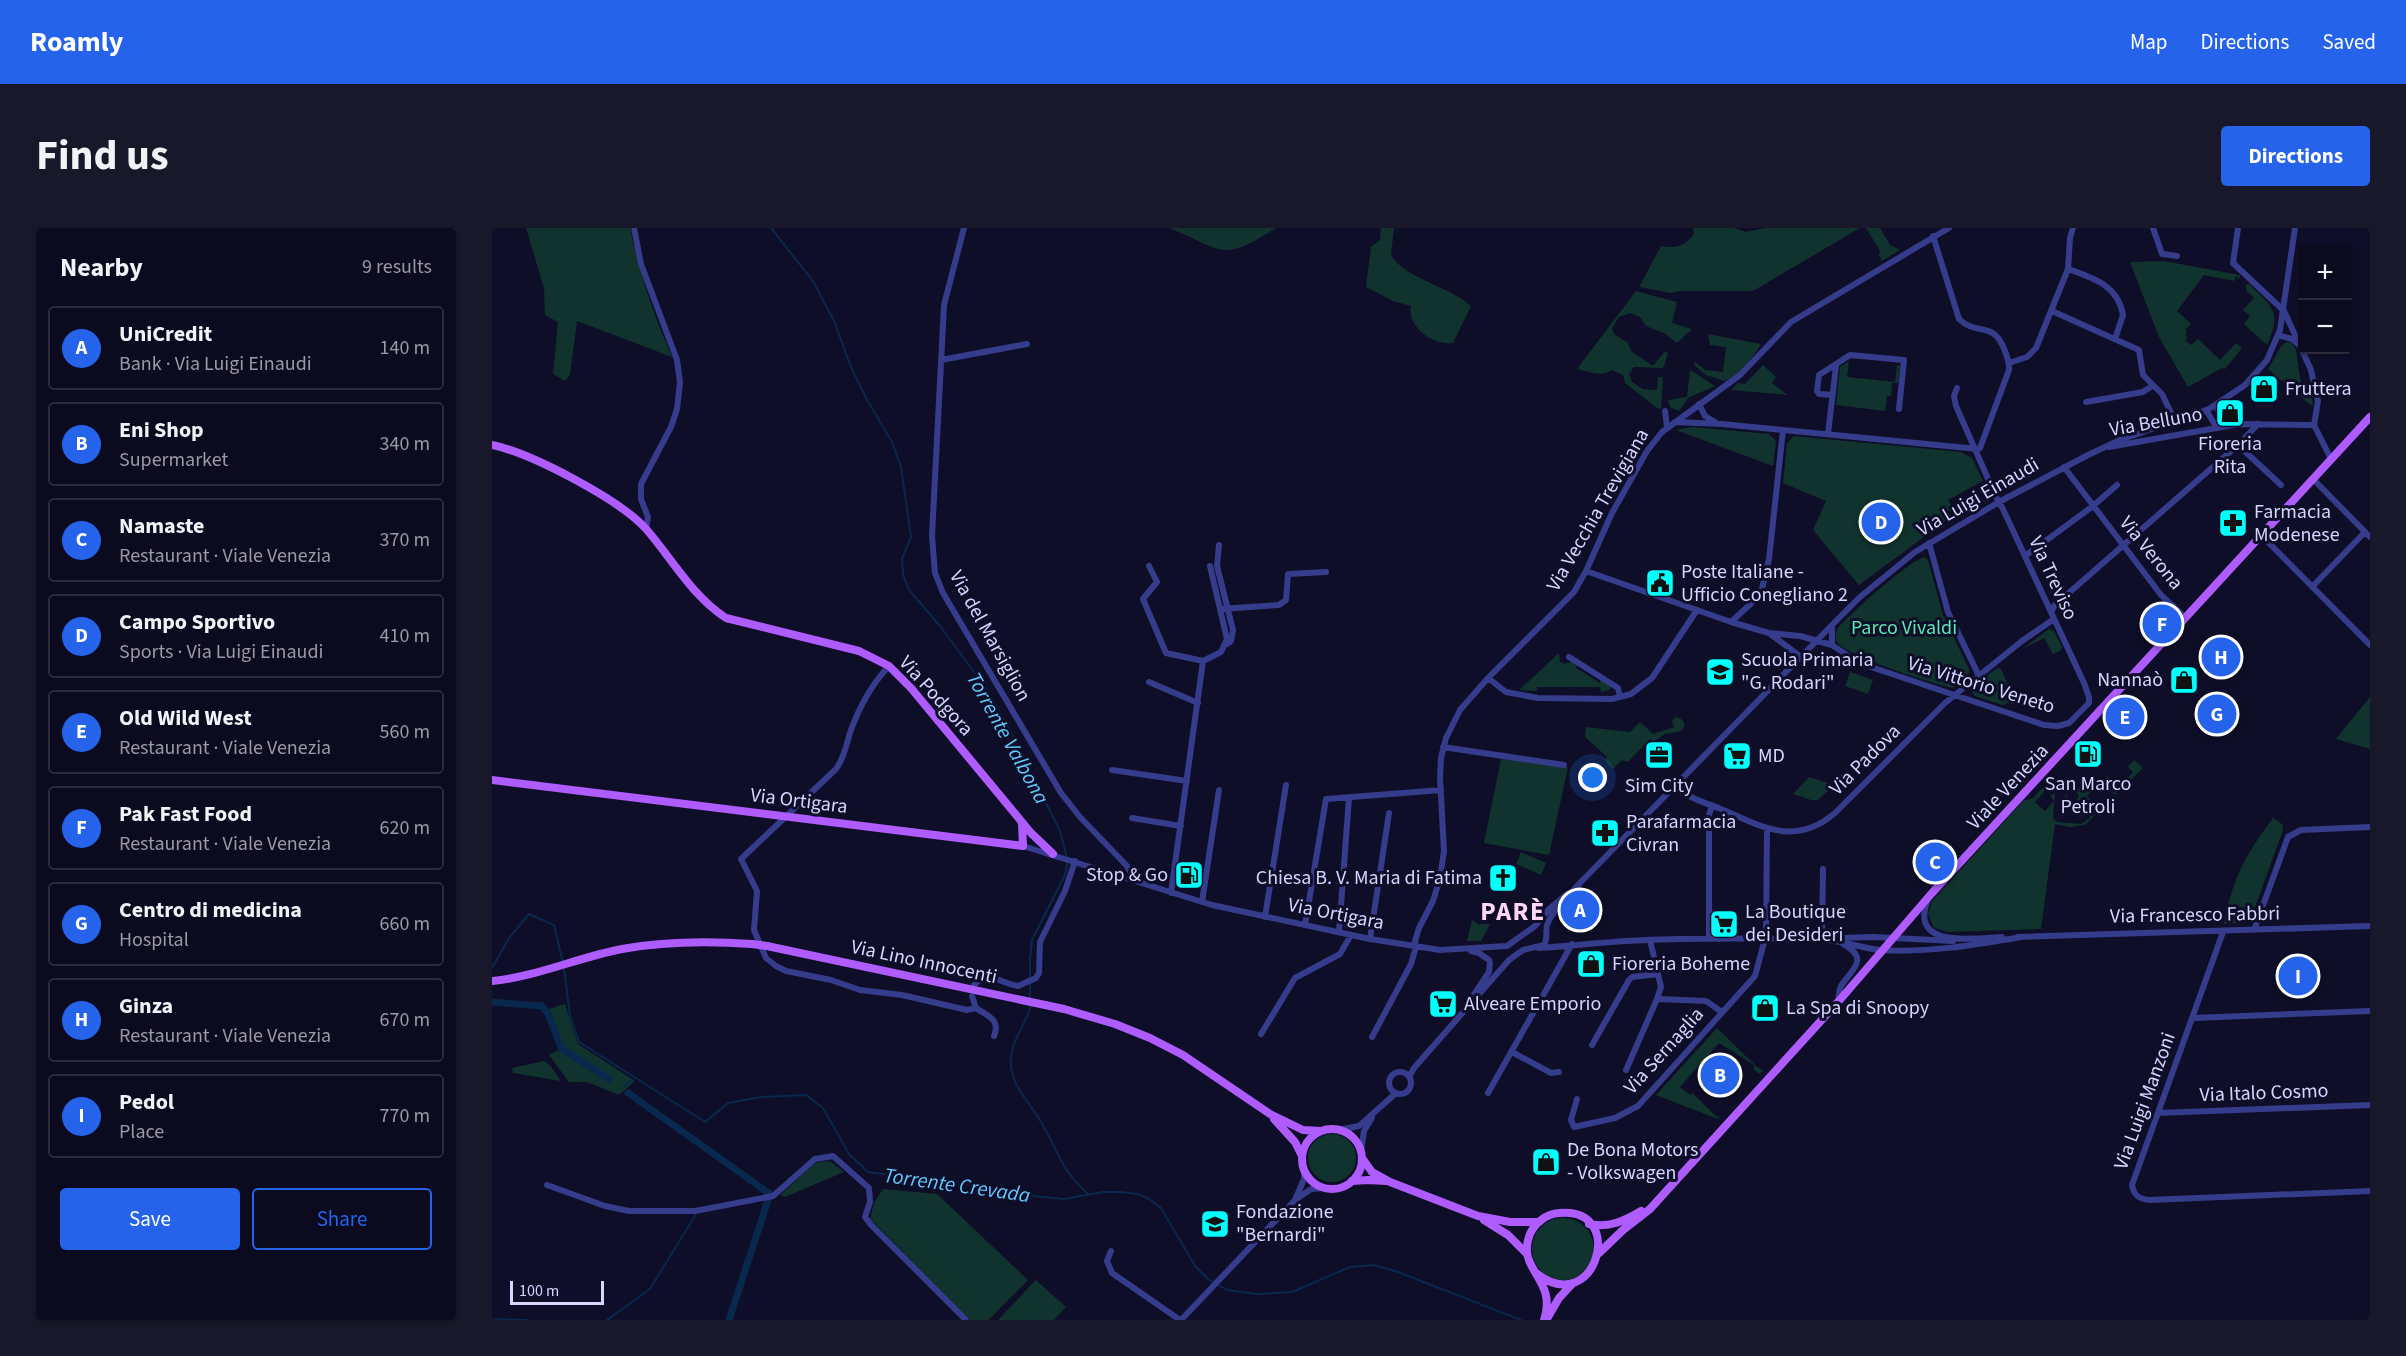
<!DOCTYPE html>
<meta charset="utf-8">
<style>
body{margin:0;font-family:"Source Sans 3",sans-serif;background:#19182b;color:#f1f3f6}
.controls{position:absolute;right:18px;top:18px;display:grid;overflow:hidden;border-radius:6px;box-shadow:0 2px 4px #0004}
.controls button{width:54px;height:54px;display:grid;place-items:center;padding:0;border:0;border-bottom:2px solid #2b2b3c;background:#0b0a1e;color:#f1f3f6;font:30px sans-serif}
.scale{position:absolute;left:18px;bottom:15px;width:94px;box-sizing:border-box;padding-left:6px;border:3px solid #d5d5ff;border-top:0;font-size:16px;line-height:21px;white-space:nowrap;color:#d5d5ff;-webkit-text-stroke:4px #0f0e28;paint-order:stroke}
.you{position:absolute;left:1101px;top:550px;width:21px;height:21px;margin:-15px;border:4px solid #fff;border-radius:50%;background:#1a73e8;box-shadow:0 0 0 9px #1a73e833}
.badge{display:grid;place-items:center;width:39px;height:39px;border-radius:50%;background:#2563eb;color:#fff;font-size:20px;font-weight:700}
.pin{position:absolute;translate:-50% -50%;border:3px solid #fff;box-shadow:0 2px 6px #0006}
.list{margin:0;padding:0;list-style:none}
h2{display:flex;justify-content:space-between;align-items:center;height:78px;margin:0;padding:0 24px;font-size:26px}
h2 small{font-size:20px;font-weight:400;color:#9a9aa4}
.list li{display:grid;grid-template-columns:39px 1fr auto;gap:18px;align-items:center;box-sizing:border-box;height:84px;margin:0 12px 12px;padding:0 12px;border:2px solid #2b2b3c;border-radius:6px}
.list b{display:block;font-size:22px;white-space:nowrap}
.list p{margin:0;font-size:20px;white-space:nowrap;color:#9a9aa4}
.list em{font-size:20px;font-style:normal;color:#9a9aa4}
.actions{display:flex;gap:12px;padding:18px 24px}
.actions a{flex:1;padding:14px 0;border:2px solid #2563eb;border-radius:6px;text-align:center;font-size:21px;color:#2563eb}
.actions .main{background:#2563eb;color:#fff}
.map{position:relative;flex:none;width:1878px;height:1092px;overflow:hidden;border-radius:6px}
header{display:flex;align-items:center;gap:36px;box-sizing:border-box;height:84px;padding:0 30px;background:#2563eb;color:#fff}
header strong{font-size:28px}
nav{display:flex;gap:33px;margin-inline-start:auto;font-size:21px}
.intro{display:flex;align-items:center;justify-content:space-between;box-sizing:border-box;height:144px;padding:0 36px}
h1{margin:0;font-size:42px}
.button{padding:15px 27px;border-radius:6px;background:#2563eb;color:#fff;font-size:21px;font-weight:700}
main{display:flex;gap:36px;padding:0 36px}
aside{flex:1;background:#0b0a1e;border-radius:6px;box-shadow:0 2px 4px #0004}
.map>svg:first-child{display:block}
.green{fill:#10332e}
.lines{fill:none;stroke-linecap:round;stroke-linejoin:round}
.stream{stroke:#08294d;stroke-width:2}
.canal{stroke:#08294d;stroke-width:7}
.minor{stroke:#353c8b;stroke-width:6}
.major{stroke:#af5cff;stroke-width:8}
.major-bridge{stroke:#af5cff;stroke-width:8}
.labels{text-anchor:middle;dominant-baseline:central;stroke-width:6;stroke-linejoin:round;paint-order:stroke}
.poi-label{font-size:20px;fill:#d5d5ff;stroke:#0f0e28;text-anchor:start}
.street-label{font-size:20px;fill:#d5d5ff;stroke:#0f0e28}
.park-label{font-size:20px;fill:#57e9b3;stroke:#0f0e28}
.water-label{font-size:21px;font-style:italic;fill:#63c9ff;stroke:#0f0e28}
.district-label{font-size:26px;font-weight:bold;letter-spacing:1.5px;fill:#ffd7f5;stroke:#0f0e28}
</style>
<header>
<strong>Roamly</strong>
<nav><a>Map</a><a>Directions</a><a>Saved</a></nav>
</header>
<div class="intro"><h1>Find us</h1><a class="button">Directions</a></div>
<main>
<aside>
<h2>Nearby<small>9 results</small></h2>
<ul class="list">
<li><span class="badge">A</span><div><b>UniCredit</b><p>Bank · Via Luigi Einaudi</p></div><em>140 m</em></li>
<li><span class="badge">B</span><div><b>Eni Shop</b><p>Supermarket</p></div><em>340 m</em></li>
<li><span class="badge">C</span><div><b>Namaste</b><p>Restaurant · Viale Venezia</p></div><em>370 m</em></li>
<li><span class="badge">D</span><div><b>Campo Sportivo</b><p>Sports · Via Luigi Einaudi</p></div><em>410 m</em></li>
<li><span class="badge">E</span><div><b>Old Wild West</b><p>Restaurant · Viale Venezia</p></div><em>560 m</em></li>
<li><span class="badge">F</span><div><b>Pak Fast Food</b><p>Restaurant · Viale Venezia</p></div><em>620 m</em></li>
<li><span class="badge">G</span><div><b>Centro di medicina</b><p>Hospital</p></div><em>660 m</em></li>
<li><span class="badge">H</span><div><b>Ginza</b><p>Restaurant · Viale Venezia</p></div><em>670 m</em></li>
<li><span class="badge">I</span><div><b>Pedol</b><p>Place</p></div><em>770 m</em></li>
</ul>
<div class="actions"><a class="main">Save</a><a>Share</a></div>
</aside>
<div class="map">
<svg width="1878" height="1092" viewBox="0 0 1878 1092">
<rect width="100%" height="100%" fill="#0f0e28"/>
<path class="green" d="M34 0H138C147 44 162 88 180 129L85 93 78 147 73 153 61 146 66 94 53 87 52 60Z
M677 0H784C728 36 732 22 677 0Z
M889 0H902L899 27C909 48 962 61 979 78L961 115C941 118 915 99 919 78L901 73 874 59 879 19 888 12Z
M1201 0H1242L1254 4 1274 0H1368L1261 63H1187L1179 65 1147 59 1169 18C1183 21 1194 18 1202 6Z
M1374 0H1388L1398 17 1408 22 1390 33 1387 27 1388 23Z
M1672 33 1748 47 1747 51 1744 48 1742 53 1712 47 1685 83 1699 96 1693 102 1695 104 1693 107 1695 110 1693 112 1699 117 1706 111 1728 132 1744 115 1750 120 1733 141 1730 140 1696 159 1667 109 1638 34Z
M1757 56C1781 79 1790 84 1775 117L1752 96 1758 88 1751 82 1762 70 1754 62 1755 60 1753 57Z
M1144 63 1185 74 1180 95 1200 101 1185 115 1174 106 1154 98 1148 89 1138 85 1127 89 1120 100 1122 106 1136 115 1139 123 1161 138 1173 123 1176 126 1171 140 1142 139 1137 146 1140 154 1151 161 1165 162 1166 149H1171L1169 181 1165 180 1133 155 1131 147 1120 142C1110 150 1096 143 1085 141Z
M1216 106 1269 116C1262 129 1247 148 1232 153L1214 147 1202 137 1203 134 1213 142 1231 144 1234 119 1218 117Z
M1795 114 1799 115 1804 121C1806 132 1806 147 1811 158 1816 167 1821 167 1821 179L1776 141 1790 117Z
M1357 133 1355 149 1403 154 1405 137 1408 138 1406 155H1400L1399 168H1395L1393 183 1344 177 1348 139Z
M1271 137 1284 149 1280 155 1296 167 1239 162 1246 155 1253 156Z
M1198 142 1223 158 1196 170 1187 183 1178 179 1176 172 1195 169Z
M1200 199 1277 206 1284 213 1281 238 1184 202Z
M1302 208 1469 224 1480 230 1491 253 1456 272 1461 280 1451 287 1455 292 1367 357 1321 302 1334 273 1291 255 1295 215Z
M1433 329 1436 332 1451 387 1477 441V449L1461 460C1441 456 1353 428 1344 413 1343 408 1343 404 1347 399 1357 387 1420 330 1433 329Z
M1557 401 1562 403 1570 419 1568 423 1561 426 1552 410 1530 421Z
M1067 425 1068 434 1073 436 1081 433 1085 435 1084 440 1108 455 1109 451 1119 458 1118 462 1109 464 1108 459H1045V463L1027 462Z
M1505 440 1509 441 1522 472 1511 477 1483 468 1480 464 1481 459Z
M1358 444 1381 452 1376 466 1353 458Z
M1878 469V521L1844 511Z
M1183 489 1188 490 1192 494V499L1189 503 1173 506 1161 514 1158 511 1136 534 1130 532 1121 541 1114 534 1115 529 1093 509 1094 499 1138 504 1148 494 1161 506 1182 499 1180 493Z
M1009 531 1076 539 1057 627 992 615Z
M1642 532 1651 540 1593 597 1578 599 1563 596 1549 701 1455 704 1442 700 1436 686 1440 673 1531 573 1541 570 1560 550 1561 558 1558 557 1543 574 1553 583 1562 573 1558 568 1563 565 1561 590 1565 594 1589 596 1598 590V586L1601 588 1623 567 1607 551H1613L1626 561 1641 544 1636 539Z
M1317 549 1342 557 1326 572H1319L1301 566Z
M1594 555 1601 558 1604 555 1609 561 1605 558 1595 568 1598 572 1589 589 1588 577 1578 574 1572 569 1577 562 1574 569 1583 574 1587 568 1585 566 1587 559Z
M1781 590 1790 596 1791 602 1762 682C1755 697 1746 695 1732 696 1741 649 1753 628 1781 590Z
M1029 624 1054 635 1049 647 1024 636Z
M980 692 986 696H998L989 713H975Z
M73 776 86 816 143 853 127 867 95 854H77L57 827 72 819 57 781Z
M1225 800 1265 839 1271 842 1268 846 1262 842V837L1227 815 1188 859 1198 867 1200 865 1225 889 1228 888 1226 891 1164 867Z
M52 833 58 837 69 853 21 845 20 840Z
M816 930a24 24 0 1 1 48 0a24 24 0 1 1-48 0Z
M338 933 352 944 293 969 288 967 321 937 326 934Z
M391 961 445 966 536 1052 496 1092H478L378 991 382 975Z
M1040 1021a31 31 0 1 1 62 0a31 31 0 1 1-62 0Z
M544 1052 574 1079 562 1092H506Z"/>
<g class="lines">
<path class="stream" d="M279 0 321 53 343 95 358 137 374 170 400 214 409 239 419 309 410 331 411 347 417 362 448 398 494 460 519 504 568 603 574 626 575 637 573 647 540 712 538 733V772
M0 740 17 710 37 686 62 697 71 735
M72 740 78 788 87 814 213 894 236 875 269 869 314 867 331 880 357 926 376 944 498 959 542 968 572 971 611 964H629L646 966 657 971 669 980 703 1038 716 1051 735 1062 765 1066 800 1064 858 1039 882 1037 906 1044 1029 1092
M539 777C534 797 521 810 519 828 516 855 536 872 549 894 567 924 568 941 596 966
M132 858 139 853
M0 1091 35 1092
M115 1092 158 1061 204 986"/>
<path class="canal" d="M0 774 50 778 55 784 70 821 117 851
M136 865 278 966 237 1092"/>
<path class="minor" d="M142 0 149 36 185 132 188 154 185 181 179 199 149 256V271L156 289 154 301
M472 0 452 77 440 308 443 345 451 365 569 565 588 589 635 638 640 647V652
M1661 0 1670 26 1685 28
M1746 0 1741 35 1792 83
M1576 41C1601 50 1626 57 1631 87L1623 111
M1560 83 1647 122 1651 147 1670 166 1683 193
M1792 83 1819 142 1826 173 1822 197 1839 231
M1786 107 1800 111 1807 117
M449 132 535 116
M1517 135 1535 129 1544 120 1576 41 1578 10 1581 0
M1341 167 1327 166 1325 163 1327 147 1358 127 1412 132 1407 181
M1594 174 1651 164 1660 158
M1207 176 1213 188 1223 194
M1724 178 1730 190 1741 195
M1714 182 1725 200
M1173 183 1175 199
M1183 194 1230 196 1486 221 1488 220 1517 142C1518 135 1515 129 1513 123 1501 91 1485 109 1467 91L1441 8
M1336 206 1344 138
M1746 217 1789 257
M1617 219 1747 196 1822 197
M1572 239 1669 367 1694 390
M1821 251 1878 309
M1769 307 1878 417
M1437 315 1456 384 1487 448
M727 317 725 338 741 402 739 413 735 416
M1533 328 1601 278 1625 257
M657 338 665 354 651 371 674 425 711 433
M1094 343 1239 394 1277 405 1308 408 1340 417 1364 433
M1820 359 1873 304
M728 381 787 377 794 372 796 346 834 344
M1559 384 1563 377 1746 217 1766 196
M1239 394 1265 370 1270 361 1277 331 1291 202
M1277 405 1309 429H1328L1367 435 1552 497 1566 498 1577 495 1597 475V469L1592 455 1510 279 1504 269 1464 178 1462 168 1465 160
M1340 417V397
M1077 429 1126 460 1128 469
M397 438C380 456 367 480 359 502 354 516 353 529 344 541L249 631 265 663 262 702 274 730 284 738 294 743 339 752 368 762 410 767 475 782 484 780
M996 450 1014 464 1046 470 1120 471 1139 466 1160 450 1205 382
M657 454 706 475
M951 519 1072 537
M620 542 695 553
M1183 557C1195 570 1214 575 1229 581 1270 599 1303 619 1343 585L1453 475 1530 413 1562 391
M640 590 689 598
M531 618 720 677 878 711 948 722 1015 718 1043 698 1058 680 1075 666
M679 665 711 433 729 424 735 411 718 338
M710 674 727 562
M1435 674C1418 721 1483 710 1510 709
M773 689 794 557
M813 697 834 571 949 562
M1762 702 1796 609 1809 602 1878 599
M847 704 857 570
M1731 704 1640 957C1642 968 1647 971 1658 972L1878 963
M1526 709 1878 698
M1346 710 1381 709 1461 713
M878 711 897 585
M1217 711V587L1220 577
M1158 712 1169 759 1165 771 1214 773 1230 784
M1330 712 1331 641
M1047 720C1076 718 1105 715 1134 713 1199 710 1265 710 1330 712 1351 712 1368 720 1388 722 1435 725 1483 717 1529 709
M979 723 987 725 997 732
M482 757C497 741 509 756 526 758L544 750 547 745 548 714 573 663 583 633
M480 768 484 780C495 788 509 791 502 808
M979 771 997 744 998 735
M1346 772C1347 768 1347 762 1349 758 1357 744 1380 731 1351 716
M1701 790 1878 783
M769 806 803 750 848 726 859 707
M880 809 919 736 924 719 923 713 927 700 941 673 948 650 952 623 948 550 949 530 954 510 968 482 996 450 1082 364 1094 343 1120 285 1155 223 1170 204 1248 147 1299 94 1457 0
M1100 817 1137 752 1140 749 1166 746
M1020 824 1059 845 1067 844
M1134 842 1165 771
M897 855a11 11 0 1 1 22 0a11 11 0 1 1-22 0Z
M917 849 922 840 1017 732 1031 722 1052 717C1057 709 1052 702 1056 694 1063 680 1077 668 1087 656L1340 397 1368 369 1423 324 1507 274 1596 227 1628 212 1717 181 1753 157 1775 132 1788 102 1803 0
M996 865 1080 716
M1085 871 1079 892 1082 899 1123 890 1146 878 1263 748 1274 707 1275 601
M1666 885 1878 877
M846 902 867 898 904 865
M869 923 872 903 880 890
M55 957 113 978 137 983H203L281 968 323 931 341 928 377 960 378 974 373 989 379 997 474 1092
M803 972 812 951V941
M619 1023 615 1033 620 1045 688 1092
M689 1092 803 972 819 961 833 960"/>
<path class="major" d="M0 217C39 225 129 272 155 302 180 331 201 369 234 390L367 423 397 438 419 460 539 605 561 626
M0 552 531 618 530 595
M275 718 572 781 623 796 658 810 691 827 778 886 811 902 829 903
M0 753C44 749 87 729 130 721 174 713 216 713 260 716
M782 891 803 914 810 928
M810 931a30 30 0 1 1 60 0a30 30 0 1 1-60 0Z
M870 930 880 944 898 954 986 988 1018 994H1047
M860 953 876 952 894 953
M992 992 1016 1007 1035 1026
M1097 996C1117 1000 1133 993 1149 983
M1107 1025 1131 1002 1158 981 1346 774 1440 665 1878 189
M1044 1045C1104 1092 1136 978 1067 985 1054 986 1043 995 1038 1006 1023 1042 1066 1050 1052 1092
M1056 1089 1067 1070 1080 1056"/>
<path class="major-bridge" d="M260 716 275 718"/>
</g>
<defs>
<g id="shop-square" transform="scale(1.5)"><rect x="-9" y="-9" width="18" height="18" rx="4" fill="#01fffb" stroke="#0f0e28"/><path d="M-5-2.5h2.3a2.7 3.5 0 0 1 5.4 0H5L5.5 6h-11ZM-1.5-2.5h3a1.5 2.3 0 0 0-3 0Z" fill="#111"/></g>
<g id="pharmacy-square" transform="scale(1.5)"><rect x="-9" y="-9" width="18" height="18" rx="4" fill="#01fffb" stroke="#0f0e28"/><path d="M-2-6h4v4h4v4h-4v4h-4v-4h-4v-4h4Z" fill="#111"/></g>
<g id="civic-square" transform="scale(1.5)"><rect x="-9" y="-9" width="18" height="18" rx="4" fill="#01fffb" stroke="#0f0e28"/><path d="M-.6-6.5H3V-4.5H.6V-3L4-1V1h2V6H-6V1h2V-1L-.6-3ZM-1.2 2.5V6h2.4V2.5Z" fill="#111"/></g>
<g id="school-square" transform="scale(1.5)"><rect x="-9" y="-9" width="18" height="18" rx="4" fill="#01fffb" stroke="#0f0e28"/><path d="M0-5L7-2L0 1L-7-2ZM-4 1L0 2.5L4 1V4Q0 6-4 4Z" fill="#111"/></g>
<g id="fuel-square" transform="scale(1.5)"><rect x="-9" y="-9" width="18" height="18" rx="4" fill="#01fffb" stroke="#0f0e28"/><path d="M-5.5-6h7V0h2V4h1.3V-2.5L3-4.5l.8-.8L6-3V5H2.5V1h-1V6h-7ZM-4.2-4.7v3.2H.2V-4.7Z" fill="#111"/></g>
<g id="office-square" transform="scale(1.5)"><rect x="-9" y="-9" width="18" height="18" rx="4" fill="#01fffb" stroke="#0f0e28"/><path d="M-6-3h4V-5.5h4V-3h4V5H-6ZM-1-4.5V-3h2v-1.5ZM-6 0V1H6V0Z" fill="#111"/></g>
<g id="supermarket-square" transform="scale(1.5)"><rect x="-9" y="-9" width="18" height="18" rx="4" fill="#01fffb" stroke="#0f0e28"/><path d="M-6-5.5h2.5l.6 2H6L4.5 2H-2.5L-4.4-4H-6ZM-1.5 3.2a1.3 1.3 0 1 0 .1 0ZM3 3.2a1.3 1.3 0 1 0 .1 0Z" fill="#111"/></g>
<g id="church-square" transform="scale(1.5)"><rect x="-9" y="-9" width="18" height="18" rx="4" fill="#01fffb" stroke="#0f0e28"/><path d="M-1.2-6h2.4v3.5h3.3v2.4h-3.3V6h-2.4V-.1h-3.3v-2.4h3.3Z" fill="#111"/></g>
</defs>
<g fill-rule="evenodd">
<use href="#shop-square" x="1772" y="161"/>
<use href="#shop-square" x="1738" y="185"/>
<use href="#pharmacy-square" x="1741" y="295"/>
<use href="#civic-square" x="1168" y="355"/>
<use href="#school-square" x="1228" y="444"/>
<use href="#shop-square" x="1692" y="452"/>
<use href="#fuel-square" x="1596" y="526"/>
<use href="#office-square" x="1167" y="527"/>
<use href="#supermarket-square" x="1245" y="528"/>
<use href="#pharmacy-square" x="1113" y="605"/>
<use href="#fuel-square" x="697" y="647"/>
<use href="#church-square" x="1011" y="650"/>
<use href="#supermarket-square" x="1232" y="696"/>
<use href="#shop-square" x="1099" y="736"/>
<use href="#supermarket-square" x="951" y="776"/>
<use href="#shop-square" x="1273" y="780"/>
<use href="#shop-square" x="1054" y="934"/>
<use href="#school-square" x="723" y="996"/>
</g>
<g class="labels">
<g class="poi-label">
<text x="1793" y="161">Fruttera</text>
<text x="1738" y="216" text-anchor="middle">Fioreria<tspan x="1738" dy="23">Rita</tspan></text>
<text x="1762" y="284">Farmacia<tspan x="1762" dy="23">Modenese</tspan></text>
<text x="1189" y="344">Poste Italiane -<tspan x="1189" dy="23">Ufficio Conegliano 2</tspan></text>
<text x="1249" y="432">Scuola Primaria<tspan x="1249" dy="23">"G. Rodari"</tspan></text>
<text x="1671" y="452" text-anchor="end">Nannaò</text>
<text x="1266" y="528">MD</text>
<text x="1596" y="556" text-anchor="middle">San Marco<tspan x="1596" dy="23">Petroli</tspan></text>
<text x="1167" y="558" text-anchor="middle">Sim City</text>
<text x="1134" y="594">Parafarmacia<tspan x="1134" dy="23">Civran</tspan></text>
<text x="676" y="647" text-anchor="end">Stop &amp; Go</text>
<text x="990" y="650" text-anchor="end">Chiesa B. V. Maria di Fatima</text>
<text x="1253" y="684">La Boutique<tspan x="1253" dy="23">dei Desideri</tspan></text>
<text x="1120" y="736">Fioreria Boheme</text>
<text x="972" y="776">Alveare Emporio</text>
<text x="1294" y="780">La Spa di Snoopy</text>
<text x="1075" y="922">De Bona Motors<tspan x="1075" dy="23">- Volkswagen</tspan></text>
<text x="744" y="984">Fondazione<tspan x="744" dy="23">"Bernardi"</tspan></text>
</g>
<g class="street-label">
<text transform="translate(1664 194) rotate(-10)">Via Belluno</text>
<text transform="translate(1486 269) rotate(-30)">Via Luigi Einaudi</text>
<text transform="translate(1106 282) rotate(-60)">Via Vecchia Trevigiana</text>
<text transform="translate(1659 325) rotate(51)">Via Verona</text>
<text transform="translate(1561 350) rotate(65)">Via Treviso</text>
<text transform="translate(498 408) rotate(61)">Via del Marsiglion</text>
<text transform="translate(1489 457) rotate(17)">Via Vittorio Veneto</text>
<text transform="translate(444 468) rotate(48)">Via Podgora</text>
<text transform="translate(1373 532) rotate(-45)">Via Padova</text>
<text transform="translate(1516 559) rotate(-47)">Viale Venezia</text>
<text transform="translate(307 573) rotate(7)">Via Ortigara</text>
<text transform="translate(844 686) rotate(11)">Via Ortigara</text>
<text transform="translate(1703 687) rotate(-1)">Via Francesco Fabbri</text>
<text transform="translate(432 734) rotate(12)">Via Lino Innocenti</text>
<text transform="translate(1172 823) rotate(-48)">Via Sernaglia</text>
<text transform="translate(1772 865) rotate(-2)">Via Italo Cosmo</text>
<text transform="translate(1653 873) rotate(-70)">Via Luigi Manzoni</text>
</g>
<g class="park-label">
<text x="1412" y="400">Parco Vivaldi</text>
</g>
<g class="water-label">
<text transform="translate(516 510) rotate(61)">Torrente Valbona</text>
<text transform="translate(465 957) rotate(8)">Torrente Crevada</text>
</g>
<g class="district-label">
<text x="1021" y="683">PARÈ</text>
</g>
</g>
</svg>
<div class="controls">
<button>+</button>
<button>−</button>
</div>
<div class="scale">100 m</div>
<div class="you"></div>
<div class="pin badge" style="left:1088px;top:682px">A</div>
<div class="pin badge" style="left:1228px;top:847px">B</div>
<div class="pin badge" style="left:1443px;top:634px">C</div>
<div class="pin badge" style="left:1389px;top:294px">D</div>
<div class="pin badge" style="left:1633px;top:489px">E</div>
<div class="pin badge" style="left:1670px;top:396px">F</div>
<div class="pin badge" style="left:1725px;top:486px">G</div>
<div class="pin badge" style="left:1729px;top:429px">H</div>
<div class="pin badge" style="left:1806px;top:748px">I</div>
</div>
</main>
